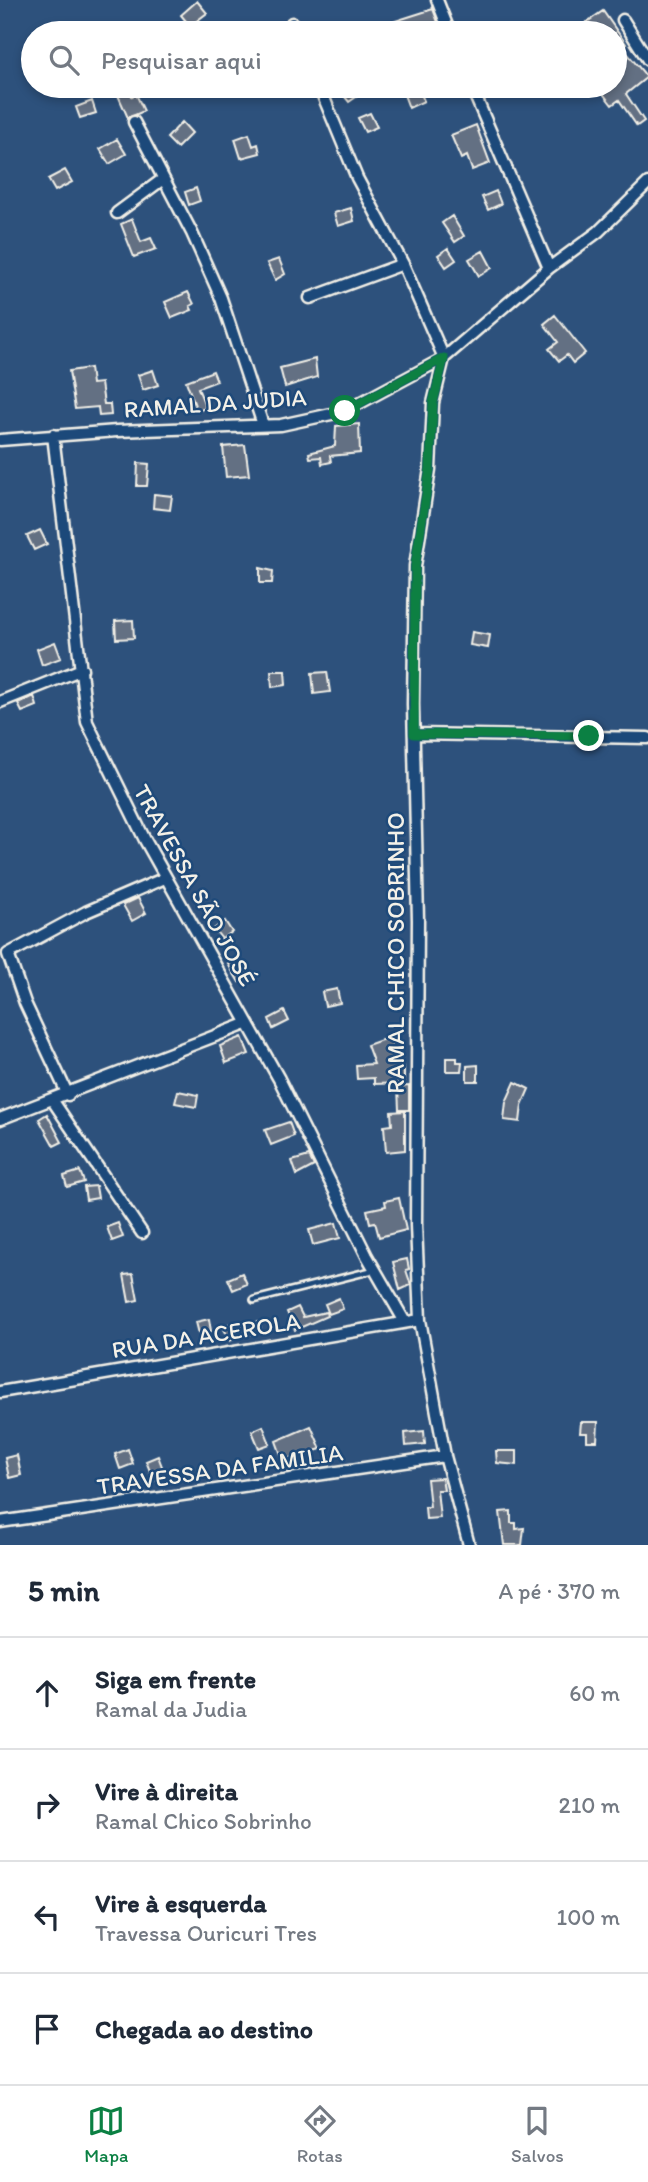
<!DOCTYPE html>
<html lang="pt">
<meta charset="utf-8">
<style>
body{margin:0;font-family:Itim,sans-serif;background:#f2f2f3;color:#1f2937}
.stop{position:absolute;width:21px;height:21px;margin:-16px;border:5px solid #0b8043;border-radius:50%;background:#fff}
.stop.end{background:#0b8043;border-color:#fff;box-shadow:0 2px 7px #0008}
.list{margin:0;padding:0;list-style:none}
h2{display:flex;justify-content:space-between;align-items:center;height:91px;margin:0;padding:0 28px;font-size:30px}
h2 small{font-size:23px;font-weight:400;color:#747a83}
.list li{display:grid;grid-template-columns:46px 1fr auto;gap:21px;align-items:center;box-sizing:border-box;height:112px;padding:0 28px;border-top:2px solid #e0e1e3}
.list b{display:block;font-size:26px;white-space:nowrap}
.list p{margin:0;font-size:23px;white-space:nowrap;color:#747a83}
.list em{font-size:23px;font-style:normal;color:#747a83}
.icon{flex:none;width:38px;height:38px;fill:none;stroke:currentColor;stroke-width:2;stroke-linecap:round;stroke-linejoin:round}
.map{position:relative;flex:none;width:648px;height:1545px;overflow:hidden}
.search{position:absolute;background:#fff;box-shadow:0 4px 10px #0003;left:21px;right:21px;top:21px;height:77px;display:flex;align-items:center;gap:18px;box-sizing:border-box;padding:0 24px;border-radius:38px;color:#747a83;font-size:26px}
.sheet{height:539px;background:#fff}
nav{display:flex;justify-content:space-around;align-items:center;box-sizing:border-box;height:98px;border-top:2px solid #e0e1e3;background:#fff;font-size:19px;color:#747a83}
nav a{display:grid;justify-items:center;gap:4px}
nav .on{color:#0b8043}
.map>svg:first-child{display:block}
.building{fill:#646f83;stroke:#f4f1e8;stroke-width:2}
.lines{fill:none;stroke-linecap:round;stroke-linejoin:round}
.service-casing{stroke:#f4f1e8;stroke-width:10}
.minor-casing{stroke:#f4f1e8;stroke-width:15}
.service{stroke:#1f4a7a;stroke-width:4.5}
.minor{stroke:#1f4a7a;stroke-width:10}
.route{stroke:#0b8043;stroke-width:9}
.labels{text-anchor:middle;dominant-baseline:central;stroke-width:5;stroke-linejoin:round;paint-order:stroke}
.street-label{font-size:24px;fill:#f4f1e8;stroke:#1f4a7a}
</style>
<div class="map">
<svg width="648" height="1545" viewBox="0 0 648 1545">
<rect width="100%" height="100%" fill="#2d517c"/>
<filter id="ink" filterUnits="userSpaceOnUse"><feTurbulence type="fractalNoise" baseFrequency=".0143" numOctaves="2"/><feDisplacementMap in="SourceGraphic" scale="14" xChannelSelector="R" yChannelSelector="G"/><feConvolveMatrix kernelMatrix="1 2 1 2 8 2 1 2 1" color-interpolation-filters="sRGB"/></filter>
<g filter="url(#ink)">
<path class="building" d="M197 1 207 13 190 26 181 15Z
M433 9 442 33H364V31Z
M603 11 626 44 622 47 647 77 626 94 644 121 637 126 619 100 612 105 597 86H615V33H571Z
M114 86H128L132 96 136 94 144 111 128 118Z
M336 86H372L349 102Z
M418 86 424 101 409 108 403 92Z
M92 101 96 113 80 118 76 107Z
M370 113 377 127 365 132 358 118Z
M182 122 192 133 177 148 167 138Z
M476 125 490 163 472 170 467 156 461 159 451 135Z
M249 134 253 146 258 144 260 153 241 158 235 139Z
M117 139 126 154 109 164 100 149Z
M65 170 72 182 55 191 48 179Z
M196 188 200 201 189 205 185 192Z
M496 191 501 204 488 210 482 197Z
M351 208 354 221 338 226 334 213Z
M452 216 464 236 455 242 442 223Z
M132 219 141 242 151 238 156 249 134 257 121 224Z
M448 248 456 260 446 267 438 255Z
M483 251 492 268 479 276 469 259Z
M279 259 285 274 275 280 267 263Z
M188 292 194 304 190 306 192 310 172 318 165 302Z
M555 315 585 353 573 363 567 355 559 361 549 349 558 342 544 324Z
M315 359 317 377 285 387 280 368Z
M90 368 92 384 101 383 104 404H110L111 415 99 416 98 407 75 409 69 371Z
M153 370 158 385 143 390 138 375Z
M213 371 217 381 198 388 206 408 197 411 186 381Z
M359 424 360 453 330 456 331 462 322 464 321 457 310 458 309 453 335 446 336 426Z
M245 445 249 475 226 477 223 447Z
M138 463 149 464 147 486H137Z
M154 494 172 496 170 510 153 508Z
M40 530 47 544 34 550 27 536Z
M260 568 273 571 272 583H260Z
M133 620 134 638 116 639 115 621Z
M472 632 490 635 488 648 470 645Z
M55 642 61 658 42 665 37 649Z
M271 671H285L286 685 272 687Z
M327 672 330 692 314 694 312 673Z
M34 696 37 706 22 712 18 704Z
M138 898 146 913 132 921 123 905Z
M225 921 232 932 222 939 214 929Z
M238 957 249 975 239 982 228 964Z
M337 989 340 1003 325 1006 322 992Z
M284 1011 289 1021 273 1029 269 1019Z
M242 1037 249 1054 226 1063 220 1046Z
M390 1037 401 1067H404V1083L374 1084V1078L357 1079 356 1065 374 1064 367 1045Z
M446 1058H457V1062H462L461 1071H446Z
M478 1065V1081H467V1066Z
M515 1082 529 1089 522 1105 520 1122 504 1120 506 1102Z
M409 1086V1110H399L398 1087Z
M178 1091 198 1095 196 1107 175 1103Z
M405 1111V1150L386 1152 384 1126 392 1125 391 1112Z
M47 1114 62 1142 54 1146 39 1119Z
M289 1122 294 1136 271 1145 265 1130Z
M309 1156 314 1166 297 1175 292 1161Z
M80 1171 84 1182 67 1187 64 1176Z
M96 1186 98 1198 86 1200 84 1187Z
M399 1198 406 1230 379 1237 375 1222 370 1223 367 1210 386 1206 385 1201Z
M118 1223 123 1237 112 1241 107 1227Z
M336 1223 340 1238 313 1245 309 1230Z
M407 1259 409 1269 406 1270 411 1285 400 1290 393 1262Z
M242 1273 247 1284 233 1290 228 1279Z
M133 1274 138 1300 129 1302 124 1275Z
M339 1298 343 1309 329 1314 325 1304Z
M298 1307 303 1317 326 1312 327 1316 295 1330 287 1312Z
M209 1319 211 1331 199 1334 196 1322Z
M233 1322 235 1324 260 1322 261 1333 241 1335 230 1341 223 1327Z
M581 1422H598L597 1441H587V1433H580Z
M263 1426 270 1444 259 1448 252 1431Z
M311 1426 321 1449 283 1460 276 1441Z
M424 1431 425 1444 406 1446 405 1433Z
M128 1449 133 1464 120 1469 115 1454Z
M496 1451H517V1465L497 1463Z
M17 1455 21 1475 9 1478 5 1458Z
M158 1456 166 1477 154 1481 146 1461Z
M442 1478 444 1490H437L440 1518 426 1519 425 1507H430L427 1479Z
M511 1511V1523H516V1529L524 1528 522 1545H504L500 1512Z"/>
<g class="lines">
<g class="service-casing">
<path id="service" d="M254 1300 374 1270"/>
</g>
<g class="minor-casing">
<path id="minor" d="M437 0 450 33
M623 20 648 60
M292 23 297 33
M319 86 357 178 403 264 444 358 433 403 430 469 415 566 413 704 418 920 416 1225 420 1320 445 1456 469 1545
M471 86 549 268
M134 122 192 233 221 298 263 425
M117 213 163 179
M310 298 403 264
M53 435 87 722 145 840 279 1079 367 1256 405 1322
M0 440 117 431 281 425 345 411 444 358 549 268 598 232 648 183
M0 702 82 669
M414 734 648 738
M68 1095 25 1003 8 954 86 912 165 878
M53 1101 142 1233
M0 1119 246 1024
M0 1392 420 1320
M0 1522 445 1456"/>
</g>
<use href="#service" class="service"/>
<use href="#minor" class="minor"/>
</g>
</g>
<g class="lines" filter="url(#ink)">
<path class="route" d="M345 411 444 358 433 403 430 469 415 566 414 734 589 736"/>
</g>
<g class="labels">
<g class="street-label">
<text transform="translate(215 403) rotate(-4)">RAMAL DA JUDIA</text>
<text transform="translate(195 885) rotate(61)">TRAVESSA SÃO JOSÉ</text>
<text transform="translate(395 953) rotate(-90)">RAMAL CHICO SOBRINHO</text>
<text transform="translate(206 1335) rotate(-9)">RUA DA ACEROLA</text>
<text transform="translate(220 1469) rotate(-8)">TRAVESSA DA FAMILIA</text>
</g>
</g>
</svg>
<div class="stop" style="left:345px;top:411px"></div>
<div class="stop end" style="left:589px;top:736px"></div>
<div class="search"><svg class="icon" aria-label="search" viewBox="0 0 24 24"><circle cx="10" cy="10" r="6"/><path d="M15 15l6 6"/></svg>Pesquisar aqui</div>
</div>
<section class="sheet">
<h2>5 min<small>A pé · 370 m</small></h2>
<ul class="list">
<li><svg class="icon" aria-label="ahead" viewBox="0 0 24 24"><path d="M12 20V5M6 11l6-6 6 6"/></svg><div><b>Siga em frente</b><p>Ramal da Judia</p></div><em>60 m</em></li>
<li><svg class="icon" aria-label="right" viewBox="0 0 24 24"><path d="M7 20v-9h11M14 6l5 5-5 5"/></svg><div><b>Vire à direita</b><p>Ramal Chico Sobrinho</p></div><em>210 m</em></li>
<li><svg class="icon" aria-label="left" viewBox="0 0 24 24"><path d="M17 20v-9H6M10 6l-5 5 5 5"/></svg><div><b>Vire à esquerda</b><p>Travessa Ouricuri Tres</p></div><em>100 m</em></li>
<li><svg class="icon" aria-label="arrive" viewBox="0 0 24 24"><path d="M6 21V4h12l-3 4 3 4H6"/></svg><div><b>Chegada ao destino</b></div></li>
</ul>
</section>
<nav>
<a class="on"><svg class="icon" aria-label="map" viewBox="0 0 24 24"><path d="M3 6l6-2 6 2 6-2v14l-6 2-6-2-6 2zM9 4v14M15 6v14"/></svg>Mapa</a>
<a><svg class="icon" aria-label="directions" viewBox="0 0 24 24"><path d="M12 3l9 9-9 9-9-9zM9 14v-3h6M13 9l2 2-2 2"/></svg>Rotas</a>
<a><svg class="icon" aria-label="saved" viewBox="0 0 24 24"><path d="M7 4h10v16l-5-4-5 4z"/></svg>Salvos</a>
</nav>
